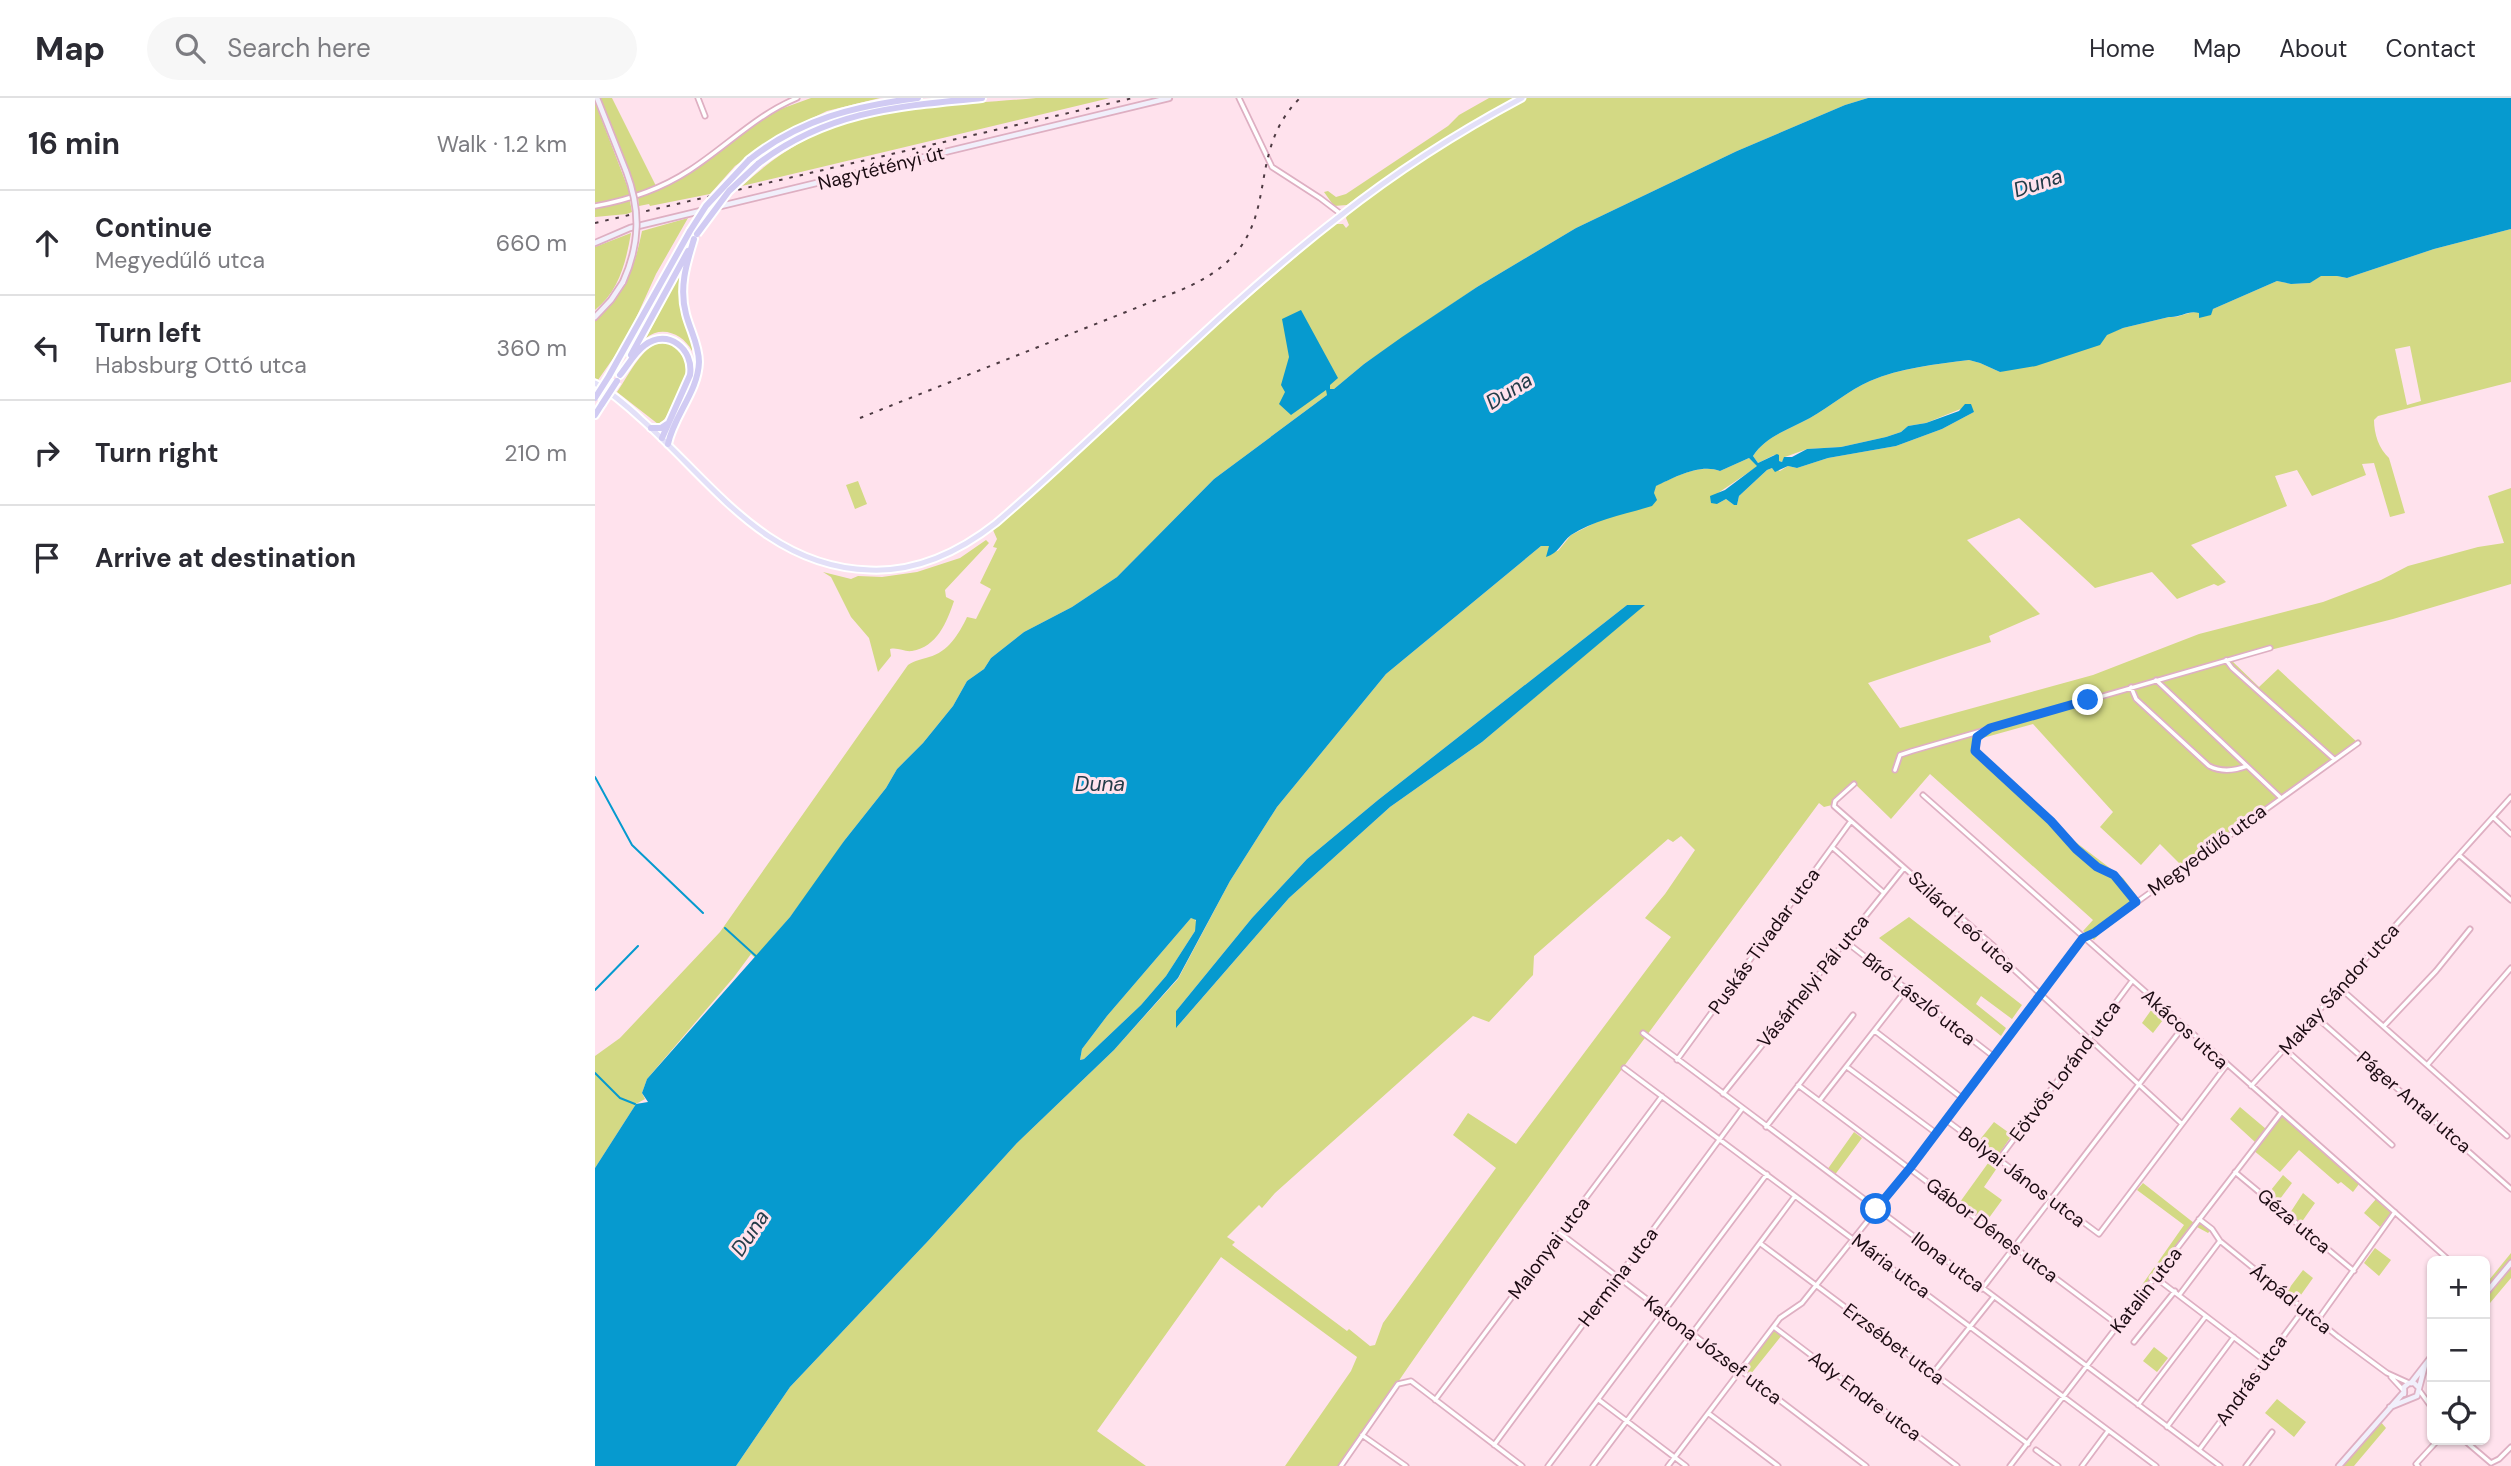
<!DOCTYPE html>
<meta charset="utf-8">
<style>
body{margin:0;font-family:"DM Sans",sans-serif;background:#f7f7f7;color:#2b2b33}
.controls{position:absolute;right:21px;bottom:21px;display:grid;overflow:hidden;border-radius:10px;box-shadow:0 2px 5px #0004}
.controls button{width:63px;height:63px;display:grid;place-items:center;padding:0;border:0;border-bottom:2px solid #e1e1e2;background:#fff;color:#2b2b33;font:35px sans-serif}
.stop{position:absolute;width:21px;height:21px;margin:-16px;border:5px solid #1a73e8;border-radius:50%;background:#fff}
.stop.end{background:#1a73e8;border-color:#fff;box-shadow:0 2px 7px #0008}
.list{margin:0;padding:0;list-style:none}
h2{display:flex;justify-content:space-between;align-items:center;height:91px;margin:0;padding:0 28px;font-size:30px}
h2 small{font-size:23px;font-weight:400;color:#7c7c81}
.list li{display:grid;grid-template-columns:46px 1fr auto;gap:21px;align-items:center;box-sizing:border-box;height:105px;padding:0 28px;border-top:2px solid #e1e1e2}
.list b{display:block;font-size:26px;white-space:nowrap}
.list p{margin:0;font-size:23px;white-space:nowrap;color:#7c7c81}
.list em{font-size:23px;font-style:normal;color:#7c7c81}
.icon{flex:none;width:38px;height:38px;fill:none;stroke:currentColor;stroke-width:2;stroke-linecap:round;stroke-linejoin:round}
.map{position:relative;flex:none;width:1916px;height:1368px;overflow:hidden}
header{display:flex;align-items:center;gap:42px;box-sizing:border-box;height:98px;padding:0 35px;background:#fff;border-bottom:2px solid #e1e1e2}
header strong{font-size:33px}
nav{display:flex;gap:38px;margin-inline-start:auto;font-size:24px}
.search{width:490px;height:63px;background:#f7f7f7;display:flex;align-items:center;gap:18px;box-sizing:border-box;padding:0 24px;border-radius:38px;color:#7c7c81;font-size:26px}
main{display:flex}
aside{flex:1;background:#fff}
.map>svg:first-child{display:block}
.green{fill:#d3d984;fill-rule:evenodd}
.water{fill:#069acf;fill-rule:evenodd}
.lines{fill:none;stroke-linecap:round;stroke-linejoin:round}
.stream{stroke:#069acf;stroke-width:2}
.street-casing{stroke:#deafc2;stroke-width:7}
.secondary-casing{stroke:#deafc2;stroke-width:8}
.primary-casing{stroke:#fff;stroke-width:9}
.highway-casing{stroke:#fff;stroke-width:10}
.street{stroke:#fff;stroke-width:3.5}
.secondary{stroke:#f1effb;stroke-width:4.5}
.primary{stroke:#e3e0f8;stroke-width:5}
.highway{stroke:#d1cbf3;stroke-width:6}
.rail{stroke:#4d3a42;stroke-width:2;stroke-dasharray:3.5 7;stroke-linecap:butt}
.secondary-bridge-casing{stroke:#deafc2;stroke-width:8;stroke-linecap:butt}
.highway-bridge-casing{stroke:#fff;stroke-width:10;stroke-linecap:butt}
.secondary-bridge{stroke:#f1effb;stroke-width:4.5}
.highway-bridge{stroke:#d1cbf3;stroke-width:6}
.route{stroke:#1a73e8;stroke-width:9}
.labels{text-anchor:middle;dominant-baseline:central;stroke-width:6;stroke-linejoin:round;paint-order:stroke}
.street-label{font-size:19px;fill:#1c0c13;stroke:#ffe2ed}
.water-label{font-size:21px;font-style:italic;fill:#233c49;stroke:#ffe2ed}
</style>
<header>
<strong>Map</strong>
<div class="search"><svg class="icon" aria-label="search" viewBox="0 0 24 24"><circle cx="10" cy="10" r="6"/><path d="M15 15l6 6"/></svg>Search here</div>
<nav><a>Home</a><a>Map</a><a>About</a><a>Contact</a></nav>
</header>
<main>
<aside>
<h2>16 min<small>Walk · 1.2 km</small></h2>
<ul class="list">
<li><svg class="icon" aria-label="ahead" viewBox="0 0 24 24"><path d="M12 20V5M6 11l6-6 6 6"/></svg><div><b>Continue</b><p>Megyedűlő utca</p></div><em>660 m</em></li>
<li><svg class="icon" aria-label="left" viewBox="0 0 24 24"><path d="M17 20v-9H6M10 6l-5 5 5 5"/></svg><div><b>Turn left</b><p>Habsburg Ottó utca</p></div><em>360 m</em></li>
<li><svg class="icon" aria-label="right" viewBox="0 0 24 24"><path d="M7 20v-9h11M14 6l5 5-5 5"/></svg><div><b>Turn right</b></div><em>210 m</em></li>
<li><svg class="icon" aria-label="arrive" viewBox="0 0 24 24"><path d="M6 21V4h12l-3 4 3 4H6"/></svg><div><b>Arrive at destination</b></div></li>
</ul>
</aside>
<div class="map">
<svg width="1916" height="1368" viewBox="0 0 1916 1368">
<rect width="100%" height="100%" fill="#ffe2ed"/>
<path class="green" d="M4 0H17L61 88 41 96Z
M216 0H285L232 13 190 33 140 68 115 96 55 108 54 106 44 108 43 100 86 80 164 22 183 12Z
M441 0H515L147 88C176 61 210 38 248 26 309 7 378 6 441 0Z
M894 0H921L827 55 752 107 739 108 729 94 733 93 741 99 751 96 853 28 864 17Z
M931 0H1273L1250 7 1142 53 981 130 882 189 769 266 732 297 619 381 522 479 477 509 429 534 396 560 389 571 372 583 358 608 328 645 302 671 291 690 249 743 232 770 195 819 160 860 156 856 139 879 52 981 47 995 50 1001 41 1006 0 1070V958L25 940 125 834 313 567C321 562 325 562 334 559 353 554 364 536 372 519L381 521 396 491 385 485 402 450 398 449 402 441 398 432 631 219 739 126H748L751 130 754 127 751 120 753 115 825 63Z
M0 4 36 98 0 105Z
M35 103 37 114 32 116 0 119V111Z
M93 120 61 176 31 242 3 282 0 280V222C30 194 39 172 47 133Z
M1916 131V284L1783 318 1779 322C1779 336 1784 351 1794 360L1810 415 1795 419 1779 365 1767 366 1771 377 1717 398 1702 372 1680 378 1692 408 1596 447 1631 484 1623 488 1619 486 1582 501 1557 474 1500 490 1424 420 1372 442 1445 516 1394 538 1396 544 1273 585 1305 630 1498 577 1604 536 1728 504 1786 482 1813 468 1883 449 1909 445 1893 398 1916 390V486L1798 521 1636 562 1664 589 1683 571 1763 645 1591 772 1565 746 1546 767 1505 729 1518 714 1438 626 1384 641 1383 649 1388 659 1470 736 1528 780 1546 804 1506 834 1499 842 1488 833 1498 822 1335 676 1296 721 1259 685 1240 701 1237 707 1229 709 1224 705C1062 924 897 1142 746 1368H690L756 1273 762 1259 626 1159 502 1333 551 1368H141L195 1289 333 1143 422 1045 519 952 583 881 635 783 682 709 791 576 946 448H954V454L963 453 976 437 1059 395 1060 388C1078 380 1105 365 1125 373L1154 360 1163 368 1123 395 1122 406 1131 401 1139 407H1142L1144 398 1172 372 1177 370 1185 373 1193 368 1202 370 1233 360 1301 348 1347 331 1379 314 1368 310 1331 325 1313 328 1306 334 1291 339 1246 349 1212 351 1190 359 1187 364 1184 363V357H1179L1163 365 1158 358C1171 338 1195 331 1215 320 1235 309 1254 292 1275 283 1305 270 1342 266 1374 262L1385 265 1405 274 1528 230 1574 219C1585 220 1593 213 1604 214L1605 217 1615 215 1618 211 1682 183 1696 186 1715 185 1725 178H1742L1752 180 1839 151ZM1815 248 1826 303 1812 307 1800 251ZM1032 507H1049L887 644 795 709 694 800 582 929 581 913 657 820 712 761 783 702ZM1086 738 1100 752 1070 796 1050 820 1076 839 921 1046 873 1015 858 1037 901 1070 788 1225 780 1247 775 1248 754 1231 752 1233 637 1147 640 1144 632 1139 664 1107 667 1110 680 1095 878 918 894 924 938 877 939 858 1073 741 1078 744Z
M36 135C31 164 24 193 0 212V149Z
M85 175V208L97 243V253C88 236 67 227 51 240Z
M70 243C105 255 90 280 79 304 74 312 72 322 63 326L22 294C35 276 47 246 70 243Z
M263 383 272 406 260 411 251 387Z
M391 442 394 445 350 492 351 499 359 503C352 524 342 549 317 553 309 554 303 549 295 551L296 558 283 574 274 540 256 519 236 479 228 474 256 481 263 478 287 479 322 474 365 460Z
M1314 819 1427 907 1417 921 1386 898 1381 906 1411 930 1406 938 1284 840Z
M596 820H599L602 825 600 833 571 878 546 907 489 961 485 962 487 951 512 918Z
M1559 908 1571 918 1558 935 1547 925Z
M1645 1009 1671 1031 1660 1044 1635 1021Z
M1687 1018 1764 1086 1758 1094 1746 1084 1743 1086 1704 1052 1685 1074 1658 1052Z
M1399 1024 1417 1037 1402 1059 1383 1044Z
M1259 1034 1267 1040 1239 1078 1232 1072Z
M1396 1061 1404 1067 1389 1089 1407 1102 1391 1124 1365 1104Z
M1688 1077 1697 1085 1682 1105 1672 1097Z
M1548 1085 1599 1125 1606 1124 1615 1133 1613 1135 1602 1129 1564 1178 1545 1196 1542 1194 1589 1127 1542 1092Z
M1708 1095 1720 1105 1706 1125 1695 1115Z
M1781 1101 1796 1115 1785 1129 1769 1115Z
M1780 1150 1796 1162 1784 1178 1769 1165Z
M1916 1155V1180L1890 1211V1187Z
M1708 1172 1718 1180 1703 1201 1692 1193Z
M1177 1232 1187 1237 1155 1277 1147 1271Z
M1559 1249 1573 1260 1562 1274 1548 1263Z
M1682 1301 1711 1324 1699 1339 1670 1315Z
M1785 1323 1791 1330 1759 1368H1748Z"/>
<path class="water" d="M1273 0H1916V131L1839 151 1752 180 1742 178H1726L1715 185 1696 186 1682 183 1618 211 1616 217 1604 220V215C1593 212 1585 220 1574 219L1528 230 1512 237 1505 247 1441 268 1405 274 1385 265 1374 262C1341 266 1305 270 1275 283 1254 292 1235 309 1215 320 1195 331 1171 338 1158 358L1163 365 1182 356 1184 357V363L1187 364 1189 359H1197L1212 351 1246 349 1291 339 1306 334 1313 328 1331 325 1364 313 1370 306H1376L1379 314 1347 331 1301 348 1233 360 1202 370 1193 368 1180 374 1177 370 1172 372 1144 398 1142 407H1139L1131 401 1122 406 1116 405 1115 398 1130 392 1162 368 1154 360 1125 373C1105 365 1078 380 1061 388L1059 395 1062 402 1057 408C1031 416 999 422 976 437 966 445 964 455 951 459L954 448H946L791 576 682 709 635 783 583 880 519 952 422 1045 333 1143 195 1289 141 1368H0V1070L41 1006 53 1004 47 995 52 981 195 819 249 743 291 690 302 671 328 645 358 608 372 583 389 571 396 560 429 534 477 509 522 479 619 381 732 297 731 292 696 317 684 306 690 294 686 287 694 259 687 221 706 212 743 280 735 287V291H739L769 266 807 239 882 189 981 130 1142 53 1250 7ZM596 820 601 822 600 833 571 878 546 907 489 961 485 962 487 951 512 918Z
M1032 507H1050L887 644 795 709 694 800 581 930V913L657 820 712 761 783 702Z"/>
<g class="lines">
<path class="stream" d="M0 679 37 747 108 815
M130 830 163 860
M0 892 43 848
M0 975 25 1000 40 1006"/>
<g class="street-casing">
<path id="street" d="M103 0 110 18
M644 0 677 69 725 100 746 116
M0 108C34 102 66 91 95 72 132 48 161 17 202 0
M1631 562 1637 570 1739 661
M1561 582 1685 699
M1536 589 1541 601 1614 668C1626 674 1639 673 1652 668
M1390 633 1381 643 1382 656 1456 723 1481 751 1502 769 1519 777 1541 804
M1300 672 1305 657 1317 653 1675 550
M1259 686 1240 703 1239 708 1402 851 1416 869 1587 1026
M1328 697 1855 1163
M1898 719 1916 736
M1237 749 1288 794
M1864 757 1916 802
M1250 843 1398 958
M1745 890 1912 1038
M1721 919 1916 1091
M1789 928 1841 873 1875 831
M1280 933 1367 1000
M1048 935 1625 1368
M1690 951 1797 1047
M1082 962 1256 723
M1833 966 1916 870
M1252 969 1341 1035
M1029 970 1561 1368
M1203 987 1523 1227
M1656 988 1916 699
M1128 996 1309 770
M1225 1002 1311 892
M1351 1022 1504 1136 1631 968
M1171 1029 1258 917
M1404 1061 1537 883
M1640 1074 1759 1173
M1604 1121 1617 1131 1625 1143 1742 1238 1792 1275 1814 1285
M965 1135 1271 1368
M1166 1146 1433 1346
M1561 1180 1670 1263
M1387 1191 1588 929
M1585 1196 1625 1143
M1722 1223 1800 1114
M1179 1229 1362 1368
M1539 1244 1580 1193
M1338 1275 1398 1200
M1796 1279 1808 1292
M1824 1292 1837 1310
M840 1302 1067 998
M1004 1302 1091 1368
M1543 1307 1611 1218
M1113 1315 1183 1368
M1572 1329 1639 1239
M767 1337 811 1368
M1869 1342 1896 1365 1904 1361 1916 1349
M899 1347 1147 1011
M1441 1352 1463 1368
M1604 1352 1708 1212
M746 1368 803 1286 816 1283 927 1368
M953 1368 1172 1076
M998 1368 1200 1098
M1073 1368 1185 1220 1207 1205 1315 1070 1488 840 1499 835 1763 645
M1415 1368 1686 1015
M1487 1368 1513 1333
M1651 1368 1677 1334
M1823 1368 1821 1366 1843 1342"/>
</g>
<g class="secondary-casing">
<path id="secondary" d="M2 0 31 73
M0 145 35 130 574 0
M0 219 16 202 28 184
M1890 1196 1916 1165
M1816 1285 1837 1258
M1809 1296V1289L1814 1285H1819L1823 1289
M1795 1309 1822 1298 1830 1267
M1744 1368 1809 1294"/>
</g>
<g class="primary-casing">
<path id="primary" d="M0 285C17 295 32 308 46 321 117 384 171 469 275 472 323 474 364 454 401 425 518 325 623 212 745 118 802 73 863 34 927 0"/>
</g>
<g class="highway-casing">
<path id="highway" d="M154 62C205 21 260 8 323 0
M163 66C232 13 304 8 387 0
M36 257 93 153
M25 277C33 267 40 254 50 247 73 230 99 251 95 277L67 340
M14 278 95 133
M0 317 7 306
M56 330H66L72 326
M73 346C79 317 103 294 104 264 104 247 95 232 91 216 84 190 91 167 99 141"/>
</g>
<use href="#street" class="street"/>
<use href="#secondary" class="secondary"/>
<use href="#primary" class="primary"/>
<use href="#highway" class="highway"/>
<path class="rail" d="M0 125 538 0
M265 320 586 192C702 143 640 65 705 0"/>
<g class="secondary-bridge-casing">
<path id="secondary-bridge" d="M28 184C45 146 46 112 31 73"/>
</g>
<g class="highway-bridge-casing">
<path id="highway-bridge" d="M95 133 111 108 154 62
M102 136 134 93 163 66
M0 300 14 278
M7 306 22 283"/>
</g>
<use href="#secondary-bridge" class="secondary-bridge"/>
<use href="#highway-bridge" class="highway-bridge"/>
</g>
<g class="lines">
<path class="route" d="M1281 1111 1315 1070 1488 840 1499 835 1541 804 1519 777 1502 769 1481 751 1456 723 1380 653 1382 639 1395 630 1493 602"/>
</g>
<g class="labels">
<g class="street-label">
<text transform="translate(286 70) rotate(-14)">Nagytétényi út</text>
<text transform="translate(1612 752) rotate(-36)">Megyedűlő utca</text>
<text transform="translate(1367 824) rotate(43)">Szilárd Leó utca</text>
<text transform="translate(1169 843) rotate(-54)">Puskás Tivadar utca</text>
<text transform="translate(1218 883) rotate(-51)">Vásárhelyi Pál utca</text>
<text transform="translate(1744 891) rotate(-48)">Makay Sándor utca</text>
<text transform="translate(1324 901) rotate(38)">Bíró László utca</text>
<text transform="translate(1590 931) rotate(42)">Akácos utca</text>
<text transform="translate(1470 973) rotate(-53)">Eötvös Loránd utca</text>
<text transform="translate(1819 1004) rotate(41)">Páger Antal utca</text>
<text transform="translate(1427 1079) rotate(37)">Bolyai János utca</text>
<text transform="translate(1699 1123) rotate(40)">Géza utca</text>
<text transform="translate(1397 1132) rotate(37)">Gábor Dénes utca</text>
<text transform="translate(954 1150) rotate(-53)">Malonyai utca</text>
<text transform="translate(1353 1164) rotate(37)">Ilona utca</text>
<text transform="translate(1296 1168) rotate(37)">Mária utca</text>
<text transform="translate(1023 1179) rotate(-53)">Hermina utca</text>
<text transform="translate(1551 1192) rotate(-52)">Katalin utca</text>
<text transform="translate(1696 1201) rotate(39)">Árpád utca</text>
<text transform="translate(1299 1246) rotate(37)">Erzsébet utca</text>
<text transform="translate(1118 1252) rotate(37)">Katona József utca</text>
<text transform="translate(1656 1282) rotate(-54)">András utca</text>
<text transform="translate(1270 1298) rotate(37)">Ady Endre utca</text>
</g>
<g class="water-label">
<text transform="translate(1443 85) rotate(-18)">Duna</text>
<text transform="translate(914 293) rotate(-32)">Duna</text>
<text x="505" y="686">Duna</text>
<text transform="translate(155 1135) rotate(-56)">Duna</text>
</g>
</g>
</svg>
<div class="controls">
<button>+</button>
<button>−</button>
<button><svg class="icon" aria-label="locate" viewBox="0 0 24 24"><circle cx="12" cy="12" r="6"/><path d="M12 2v4M12 18v4M2 12h4M18 12h4"/></svg></button>
</div>
<div class="stop" style="left:1281px;top:1111px"></div>
<div class="stop end" style="left:1493px;top:602px"></div>
</div>
</main>
